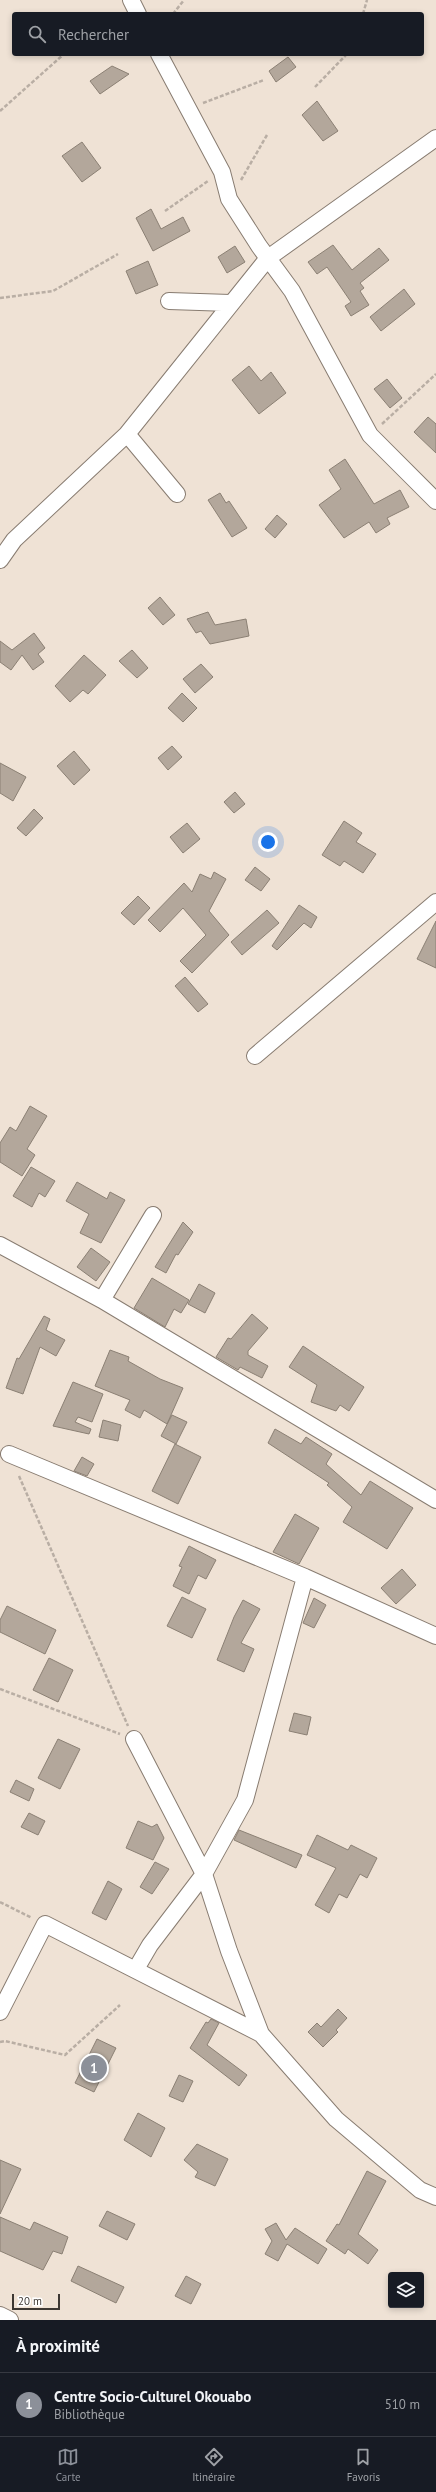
<!DOCTYPE html>
<html lang="fr">
<meta charset="utf-8">
<style>
body{margin:0;font-family:"PT Sans",sans-serif;background:#20242c;color:#f1f3f6}
.controls{position:absolute;right:12px;bottom:12px;display:grid;overflow:hidden;border-radius:4px;box-shadow:0 2px 6px #0003}
.controls button{width:36px;height:36px;display:grid;place-items:center;padding:0;border:0;border-bottom:1px solid #363941;background:#171b24;color:#f1f3f6;font:20px sans-serif}
.scale{position:absolute;left:12px;bottom:10px;width:48px;box-sizing:border-box;padding-left:4px;border:2px solid #3d3833;border-top:0;font-size:11px;line-height:14px;white-space:nowrap;color:#3d3833;-webkit-text-stroke:3px #fff;paint-order:stroke}
.you{position:absolute;left:268px;top:842px;width:14px;height:14px;margin:-10px;border:3px solid #fff;border-radius:50%;background:#1a73e8;box-shadow:0 0 0 6px #1a73e833}
.badge{display:grid;place-items:center;width:26px;height:26px;border-radius:50%;background:#8c9099;color:#fff;font-size:13px;font-weight:700}
.pin{position:absolute;translate:-50% -50%;border:2px solid #fff;box-shadow:0 1px 4px #0006}
.list{margin:0;padding:0;list-style:none}
h2{display:flex;justify-content:space-between;align-items:center;height:52px;margin:0;padding:0 16px;font-size:17px}
h2 small{font-size:13px;font-weight:400;color:#9ea1a6}
.list li{display:grid;grid-template-columns:26px 1fr auto;gap:12px;align-items:center;box-sizing:border-box;height:64px;padding:0 16px;border-top:1px solid #363941}
.list b{display:block;font-size:15px;white-space:nowrap}
.list p{margin:0;font-size:13px;white-space:nowrap;color:#9ea1a6}
.list em{font-size:13px;font-style:normal;color:#9ea1a6}
.icon{flex:none;width:22px;height:22px;fill:none;stroke:currentColor;stroke-width:2;stroke-linecap:round;stroke-linejoin:round}
.map{position:relative;flex:none;width:436px;height:2320px;overflow:hidden}
.search{position:absolute;background:#171b24;box-shadow:0 2px 6px #0003;left:12px;right:12px;top:12px;height:44px;display:flex;align-items:center;gap:10px;box-sizing:border-box;padding:0 14px;border-radius:4px;color:#9ea1a6;font-size:15px}
.sheet{height:116px;background:#171b24}
nav{display:flex;justify-content:space-around;align-items:center;box-sizing:border-box;height:56px;border-top:1px solid #363941;background:#171b24;font-size:11px;color:#9ea1a6}
nav a{display:grid;justify-items:center;gap:2px}
nav .on{color:#8c9099}
.map>svg:first-child{display:block}
.building{fill:#b3a79b;stroke:#8b8074}
.lines{fill:none;stroke-linecap:round;stroke-linejoin:round}
.street-casing{stroke:#887c71;stroke-width:18}
.path{stroke:#b9aea4;stroke-width:2.5;stroke-dasharray:4 2;stroke-linecap:butt}
.street{stroke:#fff;stroke-width:16}
</style>
<div class="map">
<svg width="436" height="2320" viewBox="0 0 436 2320">
<rect width="100%" height="100%" fill="#efe2d5"/>
<path class="building" d="M288 57 296 67 276 82 269 71Z
M112 66 129 74 100 94 90 81Z
M317 101 338 131 323 141 302 115Z
M82 142 101 168 82 182 62 156Z
M151 209 161 229 183 217 190 231 153 251 136 218Z
M333 245 352 270 379 248 389 260 360 283 364 288 360 291 369 305 351 316 345 306 351 302 327 267 317 274 308 262Z
M235 246 245 262 227 273 218 257Z
M148 261 158 285 136 294 126 271Z
M404 289 415 304 381 331 370 317Z
M249 366 261 381 271 372 286 393 259 414 232 380Z
M387 379 402 398 390 408 374 389Z
M428 417 436 424V453L414 432Z
M345 459 374 504 400 490 409 507 387 518 390 524 376 533 369 522 344 538 319 505 341 489 329 470Z
M220 493 226 503 229 501 247 528 232 537 208 500Z
M277 515 287 524 275 538 265 529Z
M160 597 175 615 163 625 148 608Z
M208 612 215 625 246 619 249 636 210 644 201 631 196 633 187 619Z
M34 633 45 648 38 654 44 662 33 670 22 655 11 670 0 662V641L12 650Z
M132 650 148 668 137 678 119 661Z
M84 655 106 675 88 694 83 690 70 702 55 686Z
M201 664 213 677 195 693 183 679Z
M182 693 197 708 183 722 168 708Z
M172 746 182 757 168 770 158 758Z
M74 751 90 770 74 785 57 766Z
M0 763 26 777 13 801 0 793Z
M235 792 245 804 234 813 224 802Z
M34 809 43 818 26 836 17 828Z
M344 821 362 833 356 842 376 854 363 873 344 861 340 866 322 855Z
M187 823 200 839 183 853 170 837Z
M255 867 270 879 261 891 245 880Z
M214 872 226 879 209 911 229 935 192 973 180 961 206 935 201 929 183 908 160 932 148 920 184 883 192 892 200 874 211 879Z
M138 896 150 908 134 925 121 913Z
M299 905 317 917 311 928 304 923 277 950 272 946Z
M267 910 279 923 242 955 231 942Z
M436 921V968L417 959Z
M185 977 208 1004 198 1012 175 986Z
M30 1106 47 1116 27 1149 35 1155 22 1176 0 1162V1143L10 1127 16 1131Z
M31 1167 55 1181 45 1197 39 1193 32 1207 13 1196Z
M77 1182 107 1199 110 1192 125 1200 101 1243 80 1233 89 1214 66 1201Z
M183 1222 193 1232 178 1255 176 1254 166 1273 155 1267Z
M91 1248 110 1262 96 1281 77 1267Z
M152 1278 189 1300 181 1313 174 1309 165 1327 134 1308Z
M199 1284 215 1293 205 1313 188 1304Z
M252 1314 268 1328 248 1351V1355L268 1366 262 1378 240 1367 238 1370 216 1357 228 1338 231 1339Z
M44 1316 50 1319 46 1330 65 1340 56 1356 40 1347 23 1394 6 1388 17 1358 19 1359Z
M303 1346 364 1387 349 1411 340 1405 336 1411 311 1402 317 1385 289 1367Z
M110 1350 129 1357 128 1361 160 1379 183 1388 167 1424 144 1410 140 1418 125 1410 130 1400 95 1386Z
M73 1382 103 1394 92 1422 78 1417 75 1422 91 1429 89 1434 53 1426Z
M172 1415 187 1422 176 1444 161 1436Z
M103 1420 121 1425 118 1441 99 1437Z
M275 1429 301 1444 306 1437 332 1454 326 1464 361 1495 370 1481 413 1508 387 1549 343 1522 352 1507 327 1485 329 1483 268 1443Z
M175 1444 201 1457 178 1504 152 1491Z
M82 1457 94 1464 87 1476 74 1471Z
M295 1514 319 1528 299 1564 273 1552Z
M189 1546 216 1560 206 1579 198 1575 189 1594 173 1586 182 1567 179 1566Z
M402 1569 416 1585 396 1604 381 1588Z
M182 1597 206 1609 192 1638 167 1626Z
M314 1598 326 1605 314 1628 303 1623Z
M243 1600 260 1609 241 1643 254 1649 244 1672 217 1660 234 1617Z
M7 1606 56 1630 45 1654 0 1632V1620Z
M49 1658 73 1670 58 1702 33 1690Z
M294 1713 311 1717 307 1735 289 1731Z
M58 1739 80 1749 60 1789 38 1778Z
M16 1780 34 1789 29 1801 10 1792Z
M29 1813 45 1821 38 1835 21 1827Z
M138 1821 152 1827 157 1824 164 1838 153 1860 126 1848Z
M239 1830 302 1855 296 1868 234 1840Z
M317 1835 348 1850 351 1845 377 1858 367 1878 360 1874 347 1898 339 1894 329 1913 315 1905 336 1868 307 1855Z
M155 1862 169 1869 152 1894 140 1887Z
M108 1881 122 1889 106 1920 92 1913Z
M338 2009 347 2018 336 2030 338 2032 323 2047 308 2032 317 2023 321 2027Z
M211 2019 219 2023 207 2045 247 2075 239 2086 190 2048 206 2022 208 2023Z
M97 2039 116 2048 94 2092 75 2083Z
M179 2075 193 2081 183 2102 169 2096Z
M138 2113 165 2128 151 2157 124 2140Z
M197 2144 228 2159 215 2186 195 2177 198 2172 184 2160Z
M0 2160 21 2169 0 2214Z
M367 2171 386 2181 358 2234 378 2250 368 2264 348 2249 345 2254 326 2241 337 2224 339 2225Z
M107 2211 135 2224 127 2240 99 2226Z
M0 2217 30 2230 34 2222 68 2237 62 2254 53 2251 43 2270 0 2251Z
M276 2223 286 2240 295 2228 327 2249 318 2264 287 2244 278 2261 265 2254 272 2241 265 2229Z
M78 2266 124 2287 116 2303 71 2281Z
M186 2276 201 2284 191 2304 175 2296Z"/>
<g class="lines">
<g class="street-casing">
<path id="street" d="M131 0 138 14
M159 54 222 172 229 199 259 246 292 291 370 435 436 501
M169 301 230 303
M127 434 177 494
M0 560 14 540 127 434 268 258 436 138
M255 1056 436 902
M0 1245 102 1300 436 1500
M102 1300 153 1215
M9 1454 305 1577 436 1636
M134 1739 204 1874 229 1951 261 2034 336 2119 420 2190 436 2197
M136 1969 150 1945 204 1874 245 1800 305 1577
M0 2012 45 1924 261 2034
M0 2315 10 2320"/>
</g>
<path class="path" d="M173 14 184 0
M363 14 367 0
M315 87 347 54
M203 103 264 80
M0 111 64 54
M241 180 267 135
M165 211 208 181
M0 298 53 291 118 254
M382 424 436 374
M19 1476 128 1726
M0 1689 120 1734
M0 1902 32 1918
M0 2042 5 2041 65 2055 120 2005"/>
<use href="#street" class="street"/>
</g>
</svg>
<div class="controls">
<button><svg class="icon" aria-label="layers" viewBox="0 0 24 24"><path d="M12 4l9 5-9 5-9-5zM3 14l9 5 9-5"/></svg></button>
</div>
<div class="scale">20 m</div>
<div class="you"></div>
<div class="pin badge" style="left:94px;top:2068px">1</div>
<div class="search"><svg class="icon" aria-label="search" viewBox="0 0 24 24"><circle cx="10" cy="10" r="6"/><path d="M15 15l6 6"/></svg>Rechercher</div>
</div>
<section class="sheet">
<h2>À proximité<small></small></h2>
<ul class="list">
<li><span class="badge">1</span><div><b>Centre Socio-Culturel Okouabo</b><p>Bibliothèque</p></div><em>510 m</em></li>
</ul>
</section>
<nav>
<a class="on"><svg class="icon" aria-label="map" viewBox="0 0 24 24"><path d="M3 6l6-2 6 2 6-2v14l-6 2-6-2-6 2zM9 4v14M15 6v14"/></svg>Carte</a>
<a><svg class="icon" aria-label="directions" viewBox="0 0 24 24"><path d="M12 3l9 9-9 9-9-9zM9 14v-3h6M13 9l2 2-2 2"/></svg>Itinéraire</a>
<a><svg class="icon" aria-label="saved" viewBox="0 0 24 24"><path d="M7 4h10v16l-5-4-5 4z"/></svg>Favoris</a>
</nav>
